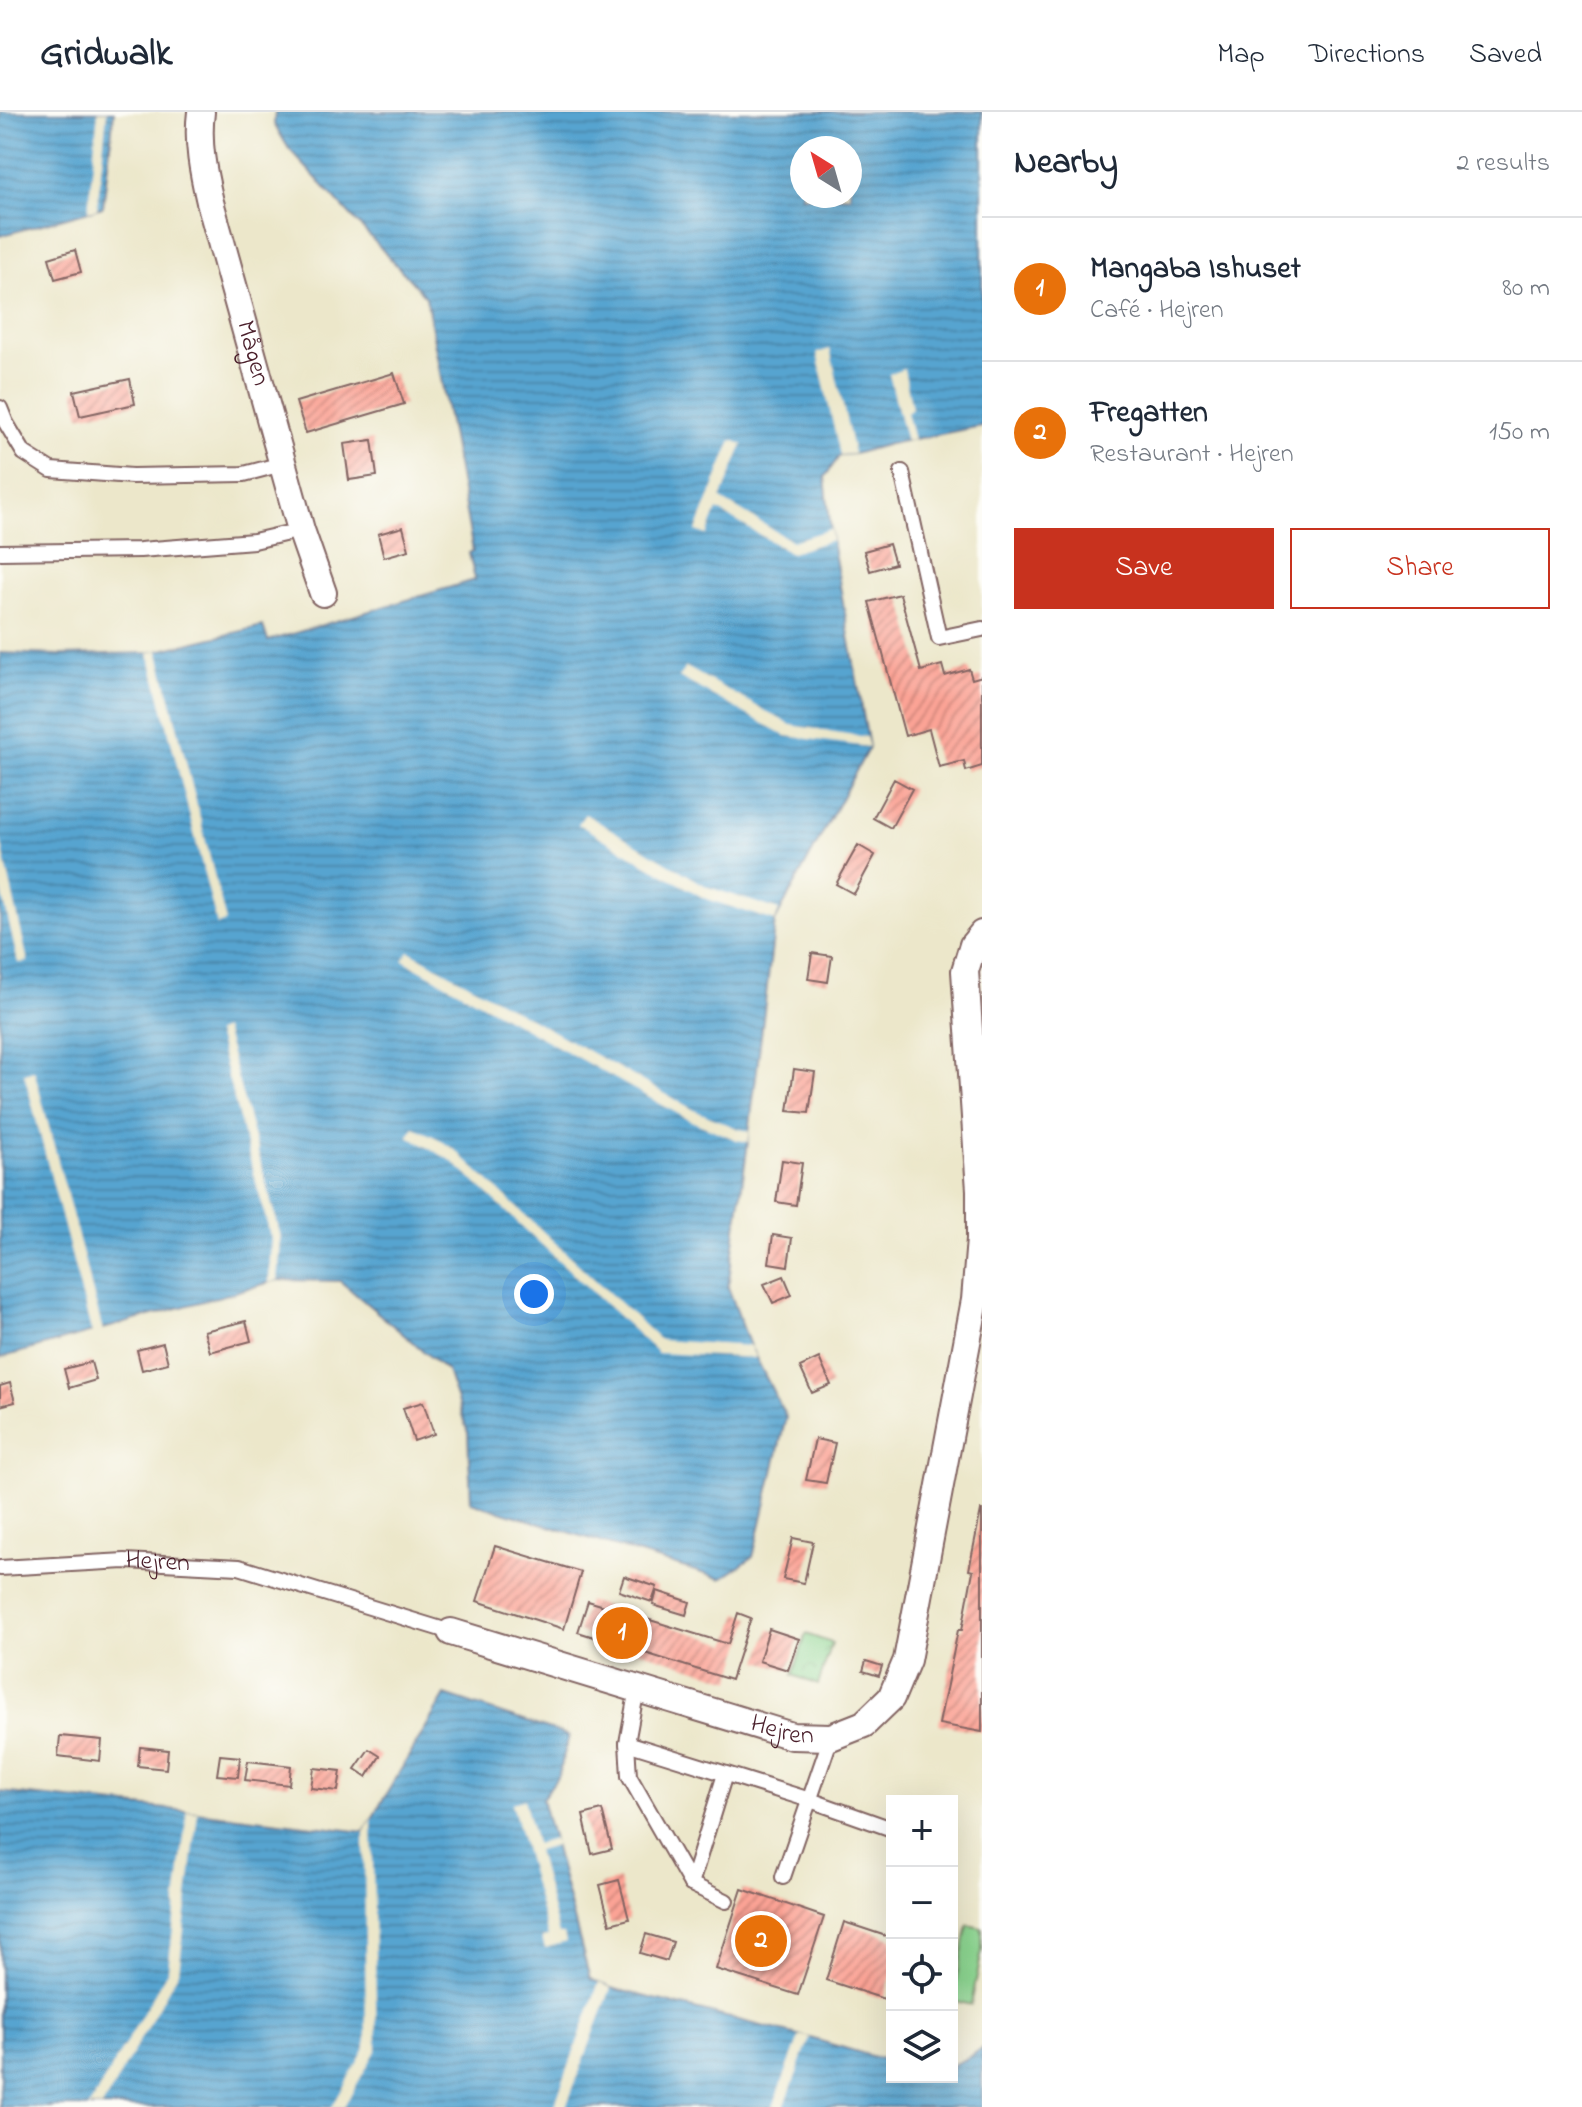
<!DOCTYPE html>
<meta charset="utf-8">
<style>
body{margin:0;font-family:"Indie Flower",sans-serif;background:#f6f6f7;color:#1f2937}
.controls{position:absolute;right:24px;bottom:24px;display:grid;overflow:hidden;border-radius:0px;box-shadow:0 8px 32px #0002}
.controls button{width:72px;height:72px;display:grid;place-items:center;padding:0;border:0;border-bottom:2px solid #e0e1e3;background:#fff;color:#1f2937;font:40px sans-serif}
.compass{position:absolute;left:790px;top:24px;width:72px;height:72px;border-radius:50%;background:#fff;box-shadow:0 8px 32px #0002;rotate:323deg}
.you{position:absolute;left:534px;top:1182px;width:28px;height:28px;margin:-20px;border:6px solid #fff;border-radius:50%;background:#1a73e8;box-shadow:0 0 0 12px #1a73e833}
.badge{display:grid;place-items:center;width:52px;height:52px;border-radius:50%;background:#c8321e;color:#fff;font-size:26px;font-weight:700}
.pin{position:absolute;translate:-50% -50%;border:4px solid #fff;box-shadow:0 2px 8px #0006}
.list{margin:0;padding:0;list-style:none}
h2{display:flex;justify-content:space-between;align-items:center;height:104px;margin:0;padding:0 32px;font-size:34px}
h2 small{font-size:26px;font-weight:400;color:#747a83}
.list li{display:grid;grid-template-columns:52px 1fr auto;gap:24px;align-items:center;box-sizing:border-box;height:144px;padding:0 32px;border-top:2px solid #e0e1e3}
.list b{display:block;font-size:30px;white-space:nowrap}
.list p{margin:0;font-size:26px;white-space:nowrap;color:#747a83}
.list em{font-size:26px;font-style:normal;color:#747a83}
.actions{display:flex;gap:16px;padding:24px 32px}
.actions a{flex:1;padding:18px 0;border:2px solid #c8321e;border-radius:0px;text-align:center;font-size:28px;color:#c8321e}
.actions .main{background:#c8321e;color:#fff}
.icon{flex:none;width:44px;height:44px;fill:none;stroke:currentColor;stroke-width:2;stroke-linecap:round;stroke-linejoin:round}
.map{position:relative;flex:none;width:982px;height:1995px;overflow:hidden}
header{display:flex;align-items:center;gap:48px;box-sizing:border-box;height:112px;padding:0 40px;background:#fff;border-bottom:2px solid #e0e1e3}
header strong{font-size:38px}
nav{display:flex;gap:44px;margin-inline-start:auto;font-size:28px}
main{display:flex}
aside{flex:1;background:#fff}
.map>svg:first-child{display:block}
.grass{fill:#8ad38e;stroke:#6a795c;stroke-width:2}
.park{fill:url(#park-crowns);stroke:#6a795c;stroke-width:2}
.water{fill:url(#water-rules);stroke:#50627e;stroke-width:2;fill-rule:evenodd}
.pier{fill:#ece7ca}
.building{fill:url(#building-hatch)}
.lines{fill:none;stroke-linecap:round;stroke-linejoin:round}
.lane-casing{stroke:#836563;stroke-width:18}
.street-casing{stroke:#836563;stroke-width:30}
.lane{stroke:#fff;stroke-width:14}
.street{stroke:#fff;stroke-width:26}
.labels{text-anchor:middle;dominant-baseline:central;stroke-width:6;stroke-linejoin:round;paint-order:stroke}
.street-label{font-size:26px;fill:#4a1f2b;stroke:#fdfcf7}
</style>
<header>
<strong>Gridwalk</strong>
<nav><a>Map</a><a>Directions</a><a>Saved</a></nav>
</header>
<main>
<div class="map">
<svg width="982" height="1995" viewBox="0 0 982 1995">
<defs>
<pattern id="park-crowns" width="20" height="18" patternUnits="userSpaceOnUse" patternTransform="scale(2)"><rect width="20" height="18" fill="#8ad38e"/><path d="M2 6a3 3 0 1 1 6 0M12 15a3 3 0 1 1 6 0" fill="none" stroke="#79b57b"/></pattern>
<pattern id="water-rules" width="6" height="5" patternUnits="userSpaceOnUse" patternTransform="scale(2)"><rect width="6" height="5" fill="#57a4d0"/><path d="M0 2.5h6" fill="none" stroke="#4a85a9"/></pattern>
<pattern id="building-hatch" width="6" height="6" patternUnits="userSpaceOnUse" patternTransform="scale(2)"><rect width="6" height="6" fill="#fba395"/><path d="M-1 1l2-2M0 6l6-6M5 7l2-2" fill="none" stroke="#cd847a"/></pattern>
</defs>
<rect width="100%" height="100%" fill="#fdfcf7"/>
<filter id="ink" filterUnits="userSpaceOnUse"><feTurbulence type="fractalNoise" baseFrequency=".0125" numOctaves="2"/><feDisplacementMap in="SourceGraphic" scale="16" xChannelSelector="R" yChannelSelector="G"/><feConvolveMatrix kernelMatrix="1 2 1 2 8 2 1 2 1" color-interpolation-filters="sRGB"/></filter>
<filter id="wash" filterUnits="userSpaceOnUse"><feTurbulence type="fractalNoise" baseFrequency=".006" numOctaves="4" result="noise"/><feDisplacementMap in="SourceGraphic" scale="32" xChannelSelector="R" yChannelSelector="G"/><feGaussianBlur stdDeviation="1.8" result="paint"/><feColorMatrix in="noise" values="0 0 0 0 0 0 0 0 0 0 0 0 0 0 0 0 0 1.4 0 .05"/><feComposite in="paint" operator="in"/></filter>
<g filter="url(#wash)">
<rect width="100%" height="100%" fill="#ece7ca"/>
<path class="grass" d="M968 1813 982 1816V1839L971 1893 952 1888Z"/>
<path class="park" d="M806 1522 832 1531 818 1573 793 1563Z"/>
<path class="water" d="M0 0H114L103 95 0 124Z
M275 0H982V314L889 332 854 342 840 343 825 365 832 429 869 635 775 809 748 1030 728 1175 750 1234 786 1305 753 1445 721 1467 471 1390 468 1321 447 1259 340 1169 278 1168 0 1246V541L61 543 149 541 263 514 268 529 475 468 469 441 473 439 426 185 289 37 274 12ZM802 36H850V84H802Z
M445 1583 569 1624 558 1664 542 1687 590 1867 611 1876 810 1926 892 1950V1965H952V1953L970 1945 982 1936V1995H0V1680L187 1699 364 1720Z"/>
<path class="pier" d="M98 0H107L97 97 88 99Z
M830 237 854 342 840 343 817 241Z
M904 257 912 297 907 301 914 328 906 329 889 262Z
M732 328 743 332 721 387 792 429 831 417 832 428 791 441 717 398 707 423 696 419Z
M158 538 226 810 217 813 149 541Z
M686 555 791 613 866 625 869 635 786 624 679 565Z
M585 702 708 775 779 798 775 809 704 786 578 712Z
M0 725 28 850 18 851 0 771Z
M409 839 696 999 739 1017 750 1019 748 1030 737 1028 691 1009 403 848Z
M224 917 281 1125 278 1168 269 1171 271 1126 216 920Z
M34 958 103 1219 92 1222 24 961Z
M414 1015 439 1027 456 1039 660 1228 750 1234 756 1246 658 1241 452 1049 408 1024Z
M524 1687 536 1732 553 1727 555 1734 537 1739 559 1822H564L566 1830 545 1836 542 1826 548 1824 512 1691Z
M187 1699 198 1700 179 1859 102 1995H89L168 1858Z
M372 1706 377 1937 344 1995H332L366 1935 364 1720Z
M599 1870 611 1876 566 1995H554Z
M800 1923 810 1926 784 1995H773Z"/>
<g id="blocks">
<path class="building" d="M75 138 81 160 55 167 49 146Z
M394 261 404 292 306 321 296 290Z
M130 267 135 292 80 304 74 279Z
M372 328 377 364 349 368 344 332Z
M403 415 409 438 384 445 378 422Z
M889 432 895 452 870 459 864 439Z
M900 482 921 559 942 553 945 564 969 557 972 567 982 564V654L966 659 964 649 939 655 929 617 905 624 869 490Z
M894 667 912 677 891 716 873 706Z
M858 733 875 743 854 782 836 772Z
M812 841 832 844 828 870 808 867Z
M794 957 815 960 809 1001 788 999Z
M782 1048 802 1051 796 1093 776 1090Z
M773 1123 792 1126 788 1154 769 1151Z
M784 1164 792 1183 773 1191 764 1172Z
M246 1209 251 1229 210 1240 204 1219Z
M163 1231 168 1251 142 1258 137 1238Z
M819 1246 831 1273 812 1281 800 1255Z
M91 1250 96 1268 69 1276 64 1257Z
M10 1271 15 1290 0 1294V1274Z
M423 1290 434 1322 414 1329 403 1296Z
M815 1327 835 1331 826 1371 806 1368Z
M981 1398H982V1620L939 1612 958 1518H962L973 1459 969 1458Z
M793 1426 813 1430 804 1471 783 1467Z
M495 1434 581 1460 564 1517 477 1489Z
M624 1464 657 1475 652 1490 619 1479Z
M657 1479 690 1490 686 1503 653 1493Z
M588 1489 728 1532 738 1501 751 1506 731 1568 578 1520Z
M769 1517 799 1527 788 1558 759 1549Z
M866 1549 882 1554 879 1564 863 1559Z
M60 1624 102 1628 100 1649 58 1644Z
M140 1635 168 1638 166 1657 138 1654Z
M369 1637 380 1644 367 1665 355 1657Z
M220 1643 240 1645 238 1665 217 1663Z
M248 1649 291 1654 289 1673 245 1668Z
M314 1656 341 1659 338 1679 311 1676Z
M602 1698 612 1737 592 1742 583 1703Z
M619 1768 629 1807 610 1812 600 1773Z
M742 1777 824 1805 798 1883 716 1857Z
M844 1810 892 1826V1862L884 1887 826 1868Z
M646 1822 673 1830 667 1849 640 1841Z"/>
</g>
</g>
<g filter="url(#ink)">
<use href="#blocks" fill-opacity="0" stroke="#836563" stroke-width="2"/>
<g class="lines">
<g class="lane-casing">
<g id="lane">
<path d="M0 296 6 311 24 341 51 358 132 364 244 362 282 352"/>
<path d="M902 360 939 526 982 517"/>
<path d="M0 440 140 438 254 429 301 418"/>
<path id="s1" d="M0 1456 125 1449 239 1455 451 1520"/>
<path d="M637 1576 627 1631 629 1664 691 1772 726 1789"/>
<path d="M627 1631 810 1688 892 1717"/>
<path d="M783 1765 831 1625"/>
<path d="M691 1772 725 1662"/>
</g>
</g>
<g class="street-casing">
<g id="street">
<path id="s2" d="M201 0C197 31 203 60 210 90L301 418 323 481"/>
<path id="s3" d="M451 1520 792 1624 831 1625 864 1612 891 1586 907 1548 975 1188 980 1127V1078L965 859 973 833 982 822"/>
</g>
</g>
<use href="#lane" class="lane"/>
<use href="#street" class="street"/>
</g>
</g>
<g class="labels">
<g class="street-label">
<text stroke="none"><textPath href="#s2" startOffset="248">Mågen</textPath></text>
<text stroke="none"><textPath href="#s1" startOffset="158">Hejren</textPath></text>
<text stroke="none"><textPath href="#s3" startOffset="346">Hejren</textPath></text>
</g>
</g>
</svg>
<div class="controls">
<button>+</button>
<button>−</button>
<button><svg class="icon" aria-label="locate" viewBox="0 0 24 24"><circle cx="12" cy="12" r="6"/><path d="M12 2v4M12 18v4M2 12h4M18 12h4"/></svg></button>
<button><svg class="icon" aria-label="layers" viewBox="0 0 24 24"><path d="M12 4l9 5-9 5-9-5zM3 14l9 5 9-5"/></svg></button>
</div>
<svg class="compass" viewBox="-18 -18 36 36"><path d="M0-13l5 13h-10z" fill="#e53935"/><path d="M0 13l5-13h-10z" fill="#747a83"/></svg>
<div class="you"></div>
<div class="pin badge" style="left:622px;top:1521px;background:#e8710a">1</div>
<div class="pin badge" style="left:761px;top:1829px;background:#e8710a">2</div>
</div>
<aside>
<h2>Nearby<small>2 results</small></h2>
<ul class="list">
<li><span class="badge" style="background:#e8710a">1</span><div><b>Mangaba Ishuset</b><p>Café · Hejren</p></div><em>80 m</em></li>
<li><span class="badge" style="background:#e8710a">2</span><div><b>Fregatten</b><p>Restaurant · Hejren</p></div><em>150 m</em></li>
</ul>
<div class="actions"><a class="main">Save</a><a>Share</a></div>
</aside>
</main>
